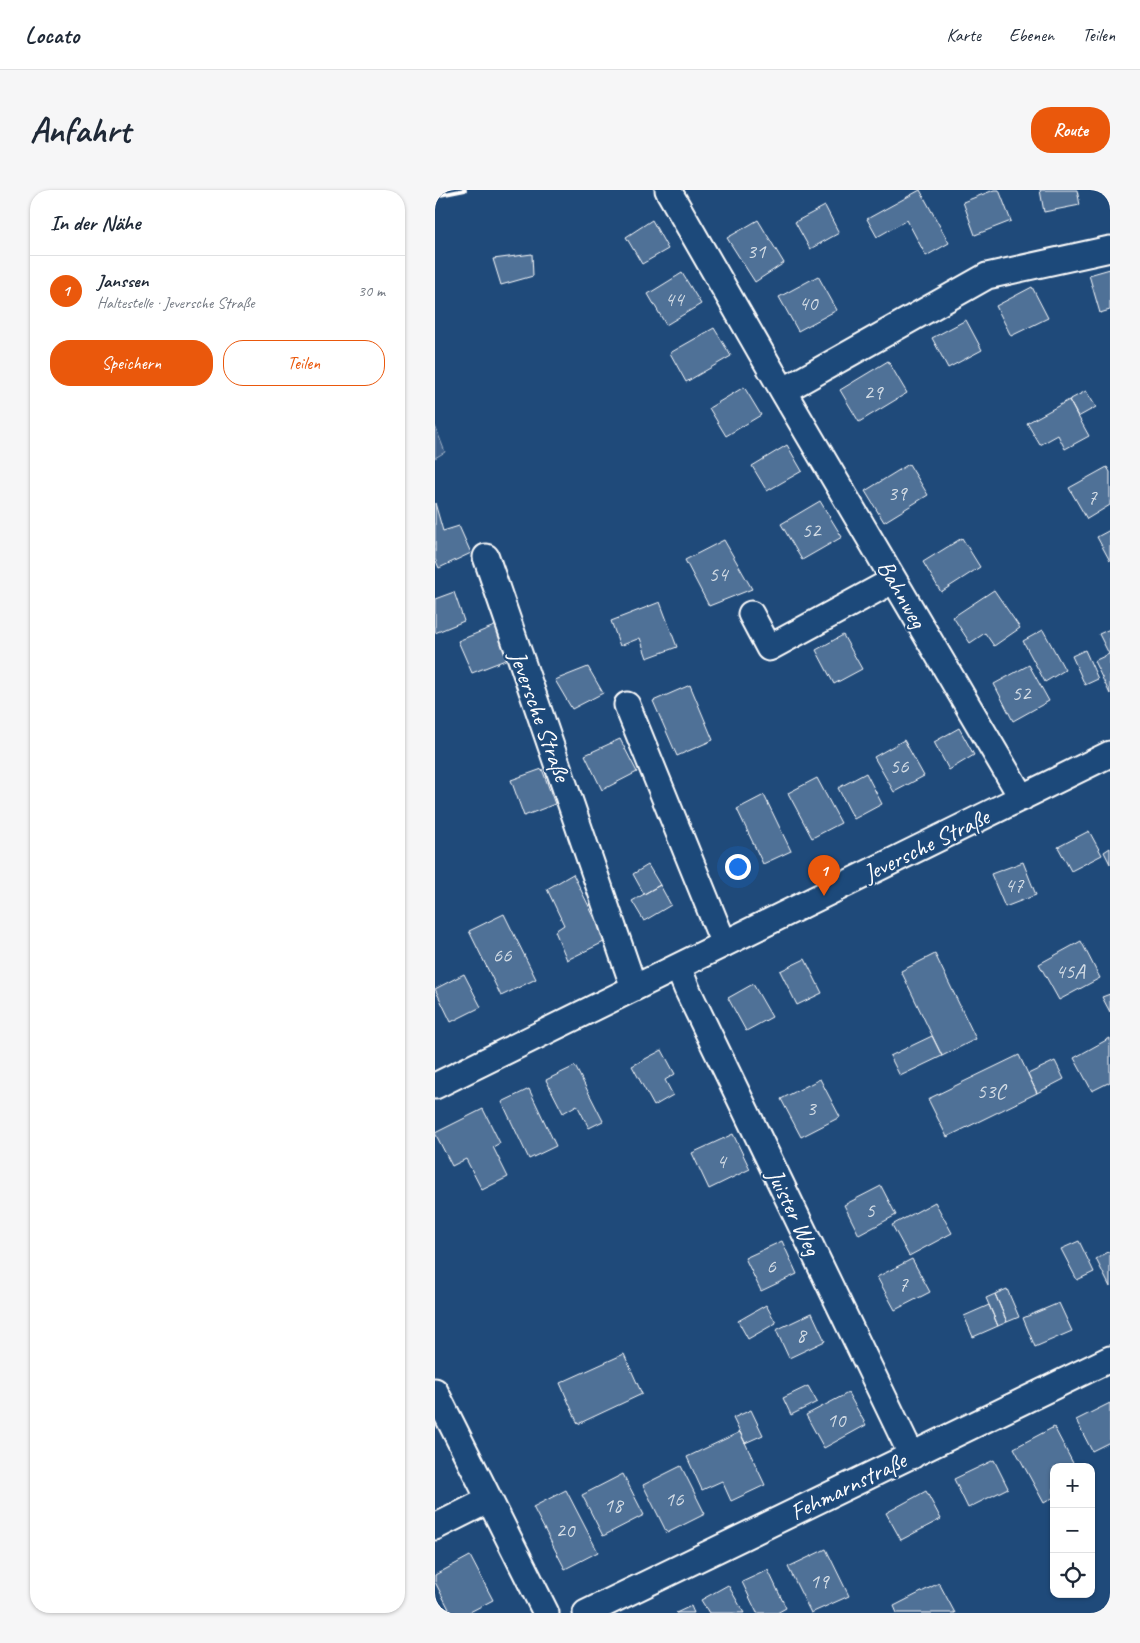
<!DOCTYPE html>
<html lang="de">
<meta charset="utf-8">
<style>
body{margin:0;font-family:Caveat,sans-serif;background:#f6f6f7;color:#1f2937}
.controls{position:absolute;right:15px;bottom:15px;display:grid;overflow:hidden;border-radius:10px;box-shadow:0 1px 4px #0004}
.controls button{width:45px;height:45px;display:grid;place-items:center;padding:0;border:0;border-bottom:1px solid #e0e1e3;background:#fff;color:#1f2937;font:25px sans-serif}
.you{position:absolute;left:302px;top:676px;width:18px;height:18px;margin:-12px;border:4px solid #fff;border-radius:50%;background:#1a73e8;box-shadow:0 0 0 8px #1a73e833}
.badge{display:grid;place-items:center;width:32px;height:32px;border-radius:50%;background:#ea580c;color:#fff;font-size:16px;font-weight:700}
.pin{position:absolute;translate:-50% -41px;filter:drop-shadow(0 1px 2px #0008)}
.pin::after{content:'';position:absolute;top:26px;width:18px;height:15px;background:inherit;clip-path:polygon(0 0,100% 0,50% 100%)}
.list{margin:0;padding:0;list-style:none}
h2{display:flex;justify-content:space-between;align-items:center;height:65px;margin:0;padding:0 20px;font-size:21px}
h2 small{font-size:16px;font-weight:400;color:#747a83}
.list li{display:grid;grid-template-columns:32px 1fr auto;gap:15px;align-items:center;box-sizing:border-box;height:70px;padding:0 20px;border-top:1px solid #e0e1e3}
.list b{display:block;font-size:19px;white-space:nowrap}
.list p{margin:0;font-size:16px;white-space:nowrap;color:#747a83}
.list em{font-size:16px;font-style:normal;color:#747a83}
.actions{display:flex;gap:10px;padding:15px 20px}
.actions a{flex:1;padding:11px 0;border:1px solid #ea580c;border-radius:20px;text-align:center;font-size:18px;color:#ea580c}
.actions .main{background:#ea580c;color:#fff}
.icon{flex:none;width:28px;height:28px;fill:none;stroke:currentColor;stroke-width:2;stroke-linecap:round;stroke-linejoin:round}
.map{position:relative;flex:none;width:675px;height:1423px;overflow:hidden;border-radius:20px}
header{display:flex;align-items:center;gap:30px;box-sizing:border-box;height:70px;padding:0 25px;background:#fff;border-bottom:1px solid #e0e1e3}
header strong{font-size:24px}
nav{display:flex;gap:28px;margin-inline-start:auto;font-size:18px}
.intro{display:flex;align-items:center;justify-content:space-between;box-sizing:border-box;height:120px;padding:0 30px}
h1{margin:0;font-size:35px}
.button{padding:12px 22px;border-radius:20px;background:#ea580c;color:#fff;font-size:18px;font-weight:700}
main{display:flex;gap:30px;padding:0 30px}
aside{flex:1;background:#fff;border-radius:20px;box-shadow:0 1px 4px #0004}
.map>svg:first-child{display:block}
.green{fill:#3c618b;stroke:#9eb0c5}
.building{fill:#507197;stroke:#fff}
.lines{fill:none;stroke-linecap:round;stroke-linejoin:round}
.minor-casing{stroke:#fff;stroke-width:29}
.minor{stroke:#1f4a7a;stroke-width:25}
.rail{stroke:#fff;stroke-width:4}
.labels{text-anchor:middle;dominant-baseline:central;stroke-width:4.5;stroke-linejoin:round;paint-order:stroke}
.number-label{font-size:21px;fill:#d3dce5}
.street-label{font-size:24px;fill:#fff;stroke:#1f4a7a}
</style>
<header>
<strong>Locato</strong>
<nav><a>Karte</a><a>Ebenen</a><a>Teilen</a></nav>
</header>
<div class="intro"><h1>Anfahrt</h1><a class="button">Route</a></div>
<main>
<aside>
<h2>In der Nähe<small></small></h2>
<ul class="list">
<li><span class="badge">1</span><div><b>Janssen</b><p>Haltestelle · Jeversche Straße</p></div><em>30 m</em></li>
</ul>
<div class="actions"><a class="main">Speichern</a><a>Teilen</a></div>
</aside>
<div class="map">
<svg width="675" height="1423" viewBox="0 0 675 1423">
<rect width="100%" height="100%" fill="#1f4a7a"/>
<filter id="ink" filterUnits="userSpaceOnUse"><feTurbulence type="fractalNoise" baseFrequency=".02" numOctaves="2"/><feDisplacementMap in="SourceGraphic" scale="10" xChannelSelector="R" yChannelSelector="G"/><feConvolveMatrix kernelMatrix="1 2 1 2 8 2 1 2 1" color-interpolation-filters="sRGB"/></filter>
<g filter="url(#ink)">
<path class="green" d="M0 236 10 262 0 268Z"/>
<path class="building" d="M485 0 514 53 491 66 472 30 442 47 432 29Z
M559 0H564L576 31 540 45 528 12Z
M605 0H642L645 15 609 22Z
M390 16 404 43 375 59 360 32Z
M217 30 233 59 207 74 191 47Z
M323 30 349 73 320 92 292 48Z
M97 64 98 86 66 95 58 69Z
M675 79V120L665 123 654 85Z
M247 83 266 114 231 135 213 104Z
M383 86 402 120 363 141 344 107Z
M597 97 613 128 576 146 561 116Z
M531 130 547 160 513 178 497 148Z
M279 138 296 166 251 192 235 163Z
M453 171 472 203 424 232 405 200Z
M309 197 326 225 291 246 274 218Z
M651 201 661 217 643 227 634 210Z
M634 210 654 246 630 259 623 245 605 255 592 233Z
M352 255 367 281 332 301 317 276Z
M474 274 493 305 449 332 430 301Z
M672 277 675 282V315L652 329 634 298Z
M385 311 407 347 367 370 346 334Z
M0 313 8 341 24 336 36 363 4 378 0 369Z
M675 340V371L662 347Z
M527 348 545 377 506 402 488 372Z
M289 350 317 399 274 416 250 370Z
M559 400 585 438 559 456 550 443 535 453 518 427Z
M19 402 29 431 0 443V409Z
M225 412 242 457 212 468 205 448 185 456 176 431Z
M64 434 78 467 37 483 23 451Z
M675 439V504L659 471 674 464 664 444Z
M608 440 630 480 610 492 588 451Z
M408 445 427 479 399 494 381 460Z
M650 460 663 489 650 495 637 466Z
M594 475 614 511 578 531 559 494Z
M153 477 168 503 137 519 120 490Z
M255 495 278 550 242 566 218 511Z
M524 538 539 565 514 580 499 552Z
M185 549 202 582 167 600 150 565Z
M469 550 489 586 459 602 439 567Z
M107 579 120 614 89 626 76 590Z
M431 583 447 614 419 629 403 598Z
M382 588 406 633 377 648 353 603Z
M329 605 356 661 328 674 302 619Z
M654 641 667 665 636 681 623 657Z
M675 658V674L669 662Z
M588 672 601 705 570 717 556 684Z
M213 675 225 695 209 704 198 684Z
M138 684 171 751 132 770 120 741 129 735 112 699Z
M225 695 236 715 209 731 197 711Z
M69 724 101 789 66 806 34 741Z
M646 751 665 788 624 810 604 774Z
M500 764 541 849 507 866 466 781Z
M370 769 387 803 362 815 345 781Z
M29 784 46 817 16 832 0 799Z
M318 794 337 827 311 841 293 808Z
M675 804V822L667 807Z
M497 846 507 866 465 886 455 866Z
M675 848V892L657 901 639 868Z
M227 860 240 884 230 890 238 905 219 916 197 876Z
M584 865 602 903 512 947 493 909Z
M620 871 629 889 602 903 593 884Z
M140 876 168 931 154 938 142 915 128 923 111 890Z
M385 889 405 927 366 947 346 909Z
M94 899 121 956 94 969 67 912Z
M48 919 65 953 58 957 73 987 47 1000 31 969 17 976 0 943Z
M298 944 315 979 274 999 257 963Z
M446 996 461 1025 424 1045 409 1015Z
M500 1012 517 1043 474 1066 457 1035Z
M347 1051 362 1084 326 1101 310 1068Z
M644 1051 659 1082 642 1090 626 1059Z
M675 1061V1097L661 1069Z
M477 1069 495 1102 460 1120 442 1087Z
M572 1099 584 1127 572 1132 560 1104Z
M560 1104 572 1132 563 1136 551 1108Z
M624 1113 637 1141 600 1157 588 1128Z
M331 1115 341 1133 313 1149 303 1131Z
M554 1115 563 1136 538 1147 529 1126Z
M377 1123 390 1151 354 1168 341 1140Z
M189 1164 207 1204 143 1234 125 1193Z
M373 1196 382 1212 356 1225 348 1208Z
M413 1203 431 1235 389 1258 371 1225Z
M675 1213V1252L657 1261 641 1230Z
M316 1220 328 1245 310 1253 298 1228Z
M619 1237 640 1277H619V1307L609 1313 579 1258Z
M305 1242 330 1295 296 1311 287 1291 267 1300 252 1267Z
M559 1270 573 1298 533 1318 519 1289Z
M246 1276 270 1324 232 1343 208 1295Z
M188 1284 209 1325 168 1346 147 1305Z
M131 1300 163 1362 130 1379 98 1317Z
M491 1301 506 1329 466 1350 451 1323Z
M391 1359 414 1406 376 1423 353 1377Z
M35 1366 58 1410 33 1423H16L0 1392V1385Z
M333 1380 351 1418 342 1423H322L307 1392Z
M504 1393 520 1423H462L459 1416Z
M293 1395 309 1423H274L266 1410Z
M256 1416 259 1423H241Z"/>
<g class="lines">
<g class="minor-casing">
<path id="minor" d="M233 0 348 201 587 608
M348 201 552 86 675 59
M51 367 199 798
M316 424 334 458 459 390
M192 515 289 754
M243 777 252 799 477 1266
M0 896 675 564
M0 1201 111 1423
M0 1337 54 1310
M151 1423 675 1169"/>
</g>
<use href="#minor" class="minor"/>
<path class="rail" d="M0 6 30 0"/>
</g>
</g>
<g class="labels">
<g class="number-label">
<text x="321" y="61">31</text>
<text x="239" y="109">44</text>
<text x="373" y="113">40</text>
<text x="438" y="202">29</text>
<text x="462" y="303">39</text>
<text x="657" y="307">7</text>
<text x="376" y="340">52</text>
<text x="283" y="384">54</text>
<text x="586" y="503">52</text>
<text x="464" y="576">56</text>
<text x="579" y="695">47</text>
<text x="67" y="765">66</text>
<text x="635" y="781">45A</text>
<text x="556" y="901">53C</text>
<text x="376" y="918">3</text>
<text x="286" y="971">4</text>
<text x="435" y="1020">5</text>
<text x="336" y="1076">6</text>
<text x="468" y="1094">7</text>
<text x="366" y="1145">8</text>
<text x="401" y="1230">10</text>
<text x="239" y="1309">16</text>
<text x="178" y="1315">18</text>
<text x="130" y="1340">20</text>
<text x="384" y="1391">19</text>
</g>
<g class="street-label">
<text transform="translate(467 404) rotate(60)">Bahnweg</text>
<text transform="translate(105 526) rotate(70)">Jeversche Straße</text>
<text transform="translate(491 655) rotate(-26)">Jeversche Straße</text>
<text transform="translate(359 1022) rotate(64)">Juister Weg</text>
<text transform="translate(413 1296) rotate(-26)">Fehmarnstraße</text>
</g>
</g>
</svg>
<div class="controls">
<button>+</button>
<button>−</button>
<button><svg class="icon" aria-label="locate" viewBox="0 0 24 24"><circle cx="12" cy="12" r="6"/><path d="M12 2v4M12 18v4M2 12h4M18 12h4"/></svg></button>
</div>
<div class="you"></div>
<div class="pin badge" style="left:389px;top:706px">1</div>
</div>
</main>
